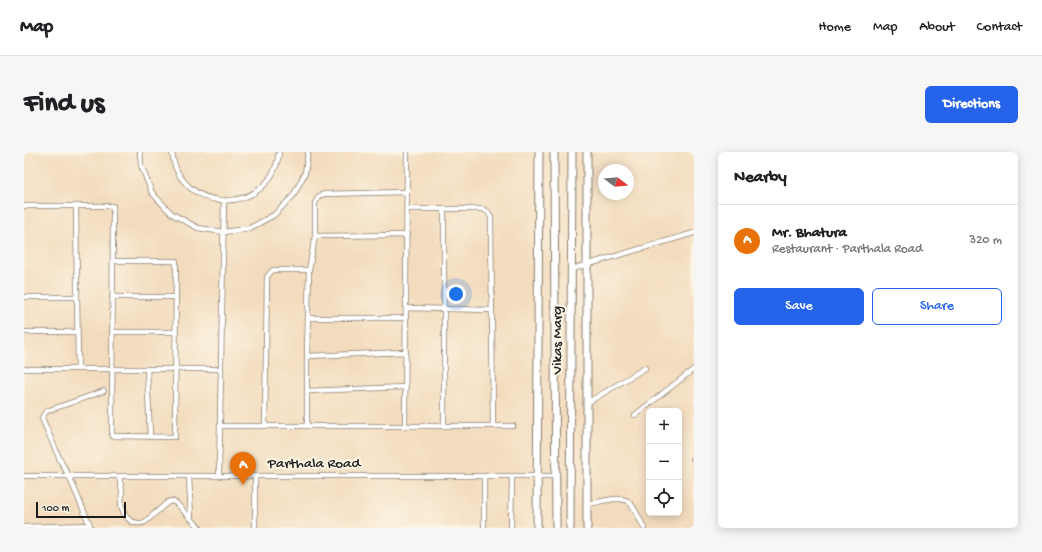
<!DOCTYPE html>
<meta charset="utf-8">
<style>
body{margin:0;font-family:"Gochi Hand",sans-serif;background:#f6f6f6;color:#202124}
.controls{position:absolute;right:12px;bottom:12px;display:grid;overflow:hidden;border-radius:6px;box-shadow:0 2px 10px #0003}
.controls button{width:36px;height:36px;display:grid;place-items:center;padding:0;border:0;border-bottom:1px solid #e0e0e0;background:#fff;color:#202124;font:20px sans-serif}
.compass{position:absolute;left:574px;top:12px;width:36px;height:36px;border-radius:50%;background:#fff;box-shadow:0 2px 10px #0003;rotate:106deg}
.scale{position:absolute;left:12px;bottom:10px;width:90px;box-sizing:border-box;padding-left:4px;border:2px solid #1c1c1c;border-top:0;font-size:11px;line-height:14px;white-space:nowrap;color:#1c1c1c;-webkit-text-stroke:3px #fcf5e5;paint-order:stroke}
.you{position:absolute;left:432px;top:142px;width:14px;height:14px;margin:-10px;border:3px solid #fff;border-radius:50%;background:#1a73e8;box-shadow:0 0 0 6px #1a73e833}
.badge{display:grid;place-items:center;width:26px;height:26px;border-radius:50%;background:#2563eb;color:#fff;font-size:13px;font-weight:700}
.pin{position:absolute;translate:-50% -33px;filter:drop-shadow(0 1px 2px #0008)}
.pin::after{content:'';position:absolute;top:21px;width:14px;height:12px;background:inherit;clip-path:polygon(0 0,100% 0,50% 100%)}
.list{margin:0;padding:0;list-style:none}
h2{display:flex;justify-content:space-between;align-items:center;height:52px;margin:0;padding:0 16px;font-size:17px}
h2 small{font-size:13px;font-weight:400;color:#757577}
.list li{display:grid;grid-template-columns:26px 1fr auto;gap:12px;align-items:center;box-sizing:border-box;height:72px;padding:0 16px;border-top:1px solid #e0e0e0}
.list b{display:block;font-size:15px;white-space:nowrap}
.list p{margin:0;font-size:13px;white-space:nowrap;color:#757577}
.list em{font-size:13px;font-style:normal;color:#757577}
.actions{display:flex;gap:8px;padding:12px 16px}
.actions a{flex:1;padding:9px 0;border:1px solid #2563eb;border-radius:6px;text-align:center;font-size:14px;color:#2563eb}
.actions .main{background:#2563eb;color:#fff}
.icon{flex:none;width:22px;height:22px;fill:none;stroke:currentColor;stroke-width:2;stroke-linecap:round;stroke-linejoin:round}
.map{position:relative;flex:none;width:670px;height:376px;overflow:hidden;border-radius:6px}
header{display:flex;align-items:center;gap:24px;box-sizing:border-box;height:56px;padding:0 20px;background:#fff;border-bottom:1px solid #e0e0e0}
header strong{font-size:19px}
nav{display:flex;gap:22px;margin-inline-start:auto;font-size:14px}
.intro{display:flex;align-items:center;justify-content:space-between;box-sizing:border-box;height:96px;padding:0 24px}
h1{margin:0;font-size:28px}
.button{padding:10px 18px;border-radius:6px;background:#2563eb;color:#fff;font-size:14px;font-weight:700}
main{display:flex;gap:24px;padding:0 24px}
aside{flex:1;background:#fff;border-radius:6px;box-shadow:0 2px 10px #0003}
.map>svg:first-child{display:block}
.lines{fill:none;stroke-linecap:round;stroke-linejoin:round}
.street-casing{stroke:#887c6c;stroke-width:6}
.secondary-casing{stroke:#887c6c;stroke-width:9}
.street{stroke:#fff;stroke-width:4.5}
.secondary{stroke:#fff;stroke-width:7}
.labels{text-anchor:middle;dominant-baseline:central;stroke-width:4;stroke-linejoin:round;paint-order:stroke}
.street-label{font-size:15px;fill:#1c1c1c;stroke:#fcf5e5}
</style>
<header>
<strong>Map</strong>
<nav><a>Home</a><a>Map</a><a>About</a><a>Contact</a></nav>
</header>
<div class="intro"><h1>Find us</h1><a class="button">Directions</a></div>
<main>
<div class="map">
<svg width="670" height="376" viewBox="0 0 670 376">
<rect width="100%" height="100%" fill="#fcf5e5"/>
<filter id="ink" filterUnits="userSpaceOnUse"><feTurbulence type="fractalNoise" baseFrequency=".025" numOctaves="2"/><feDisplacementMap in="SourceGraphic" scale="8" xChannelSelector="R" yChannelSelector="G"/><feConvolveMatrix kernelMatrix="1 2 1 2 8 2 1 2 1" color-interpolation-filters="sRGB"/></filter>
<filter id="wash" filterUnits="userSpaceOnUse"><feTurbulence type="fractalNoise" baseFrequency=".012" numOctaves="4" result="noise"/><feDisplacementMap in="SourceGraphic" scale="16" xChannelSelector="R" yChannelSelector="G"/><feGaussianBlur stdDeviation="0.9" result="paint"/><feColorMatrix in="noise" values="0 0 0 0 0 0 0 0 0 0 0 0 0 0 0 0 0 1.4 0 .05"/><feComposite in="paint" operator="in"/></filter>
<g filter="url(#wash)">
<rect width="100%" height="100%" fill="#f3dcbd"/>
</g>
<g filter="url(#ink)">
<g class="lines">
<g class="street-casing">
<path id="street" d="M116 0 117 13 128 41 148 62 174 76 200 80 226 76 250 63 269 44 281 21 284 0
M148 0C155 64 248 65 255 0
M0 54H89L88 284 151 285 152 109H89
M52 54 54 217
M383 57H459L464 60 467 65 469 274
M420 57V274
M291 84 383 83
M548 117 670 81
M0 145H53
M88 145H152
M382 156 468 158
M284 166H382
M0 180H53
M88 180H152
M283 204 382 200
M0 217H197
M123 217 126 285
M283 239 382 235
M563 251 621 216
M611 263 670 217
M196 274H489
M241 274 243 125 246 121 249 118H285
M283 274V204L285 118 291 84V51L295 44 300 42 383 40
M381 274 383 0
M669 306H670
M0 324H532
M95 324C96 329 97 334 98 339 98 344 97 348 97 352 99 364 108 375 121 370L144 350 148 349 152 351 176 376
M165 324 167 367
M195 324 200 49
M231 324V376
M563 352C573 351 599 342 606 351 612 358 616 368 620 376
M0 375 66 373
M67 376 45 324 37 310 27 287 18 266 20 262 23 259 80 239
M460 376V324
M487 376 488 324"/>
</g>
<g class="secondary-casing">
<path id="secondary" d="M530 0 532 376
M513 376 515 0
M546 376 548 0
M563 376V0"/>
</g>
<use href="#street" class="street"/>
<use href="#secondary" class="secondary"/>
</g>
</g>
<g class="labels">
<g class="street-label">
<text transform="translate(534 188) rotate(-90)">Vikas Marg</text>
<text x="290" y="312">Parthala Road</text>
</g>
</g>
</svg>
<div class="controls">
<button>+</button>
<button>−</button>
<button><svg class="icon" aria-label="locate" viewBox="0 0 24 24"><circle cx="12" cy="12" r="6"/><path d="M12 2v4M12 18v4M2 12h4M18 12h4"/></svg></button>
</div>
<svg class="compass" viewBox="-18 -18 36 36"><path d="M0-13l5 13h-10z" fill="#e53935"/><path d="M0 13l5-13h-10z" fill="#757577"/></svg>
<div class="scale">100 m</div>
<div class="you"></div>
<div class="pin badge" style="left:219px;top:333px;background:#e8710a">A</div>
</div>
<aside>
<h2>Nearby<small></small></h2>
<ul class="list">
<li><span class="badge" style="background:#e8710a">A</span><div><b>Mr. Bhatura</b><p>Restaurant · Parthala Road</p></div><em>320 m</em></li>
</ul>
<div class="actions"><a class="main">Save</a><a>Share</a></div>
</aside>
</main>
